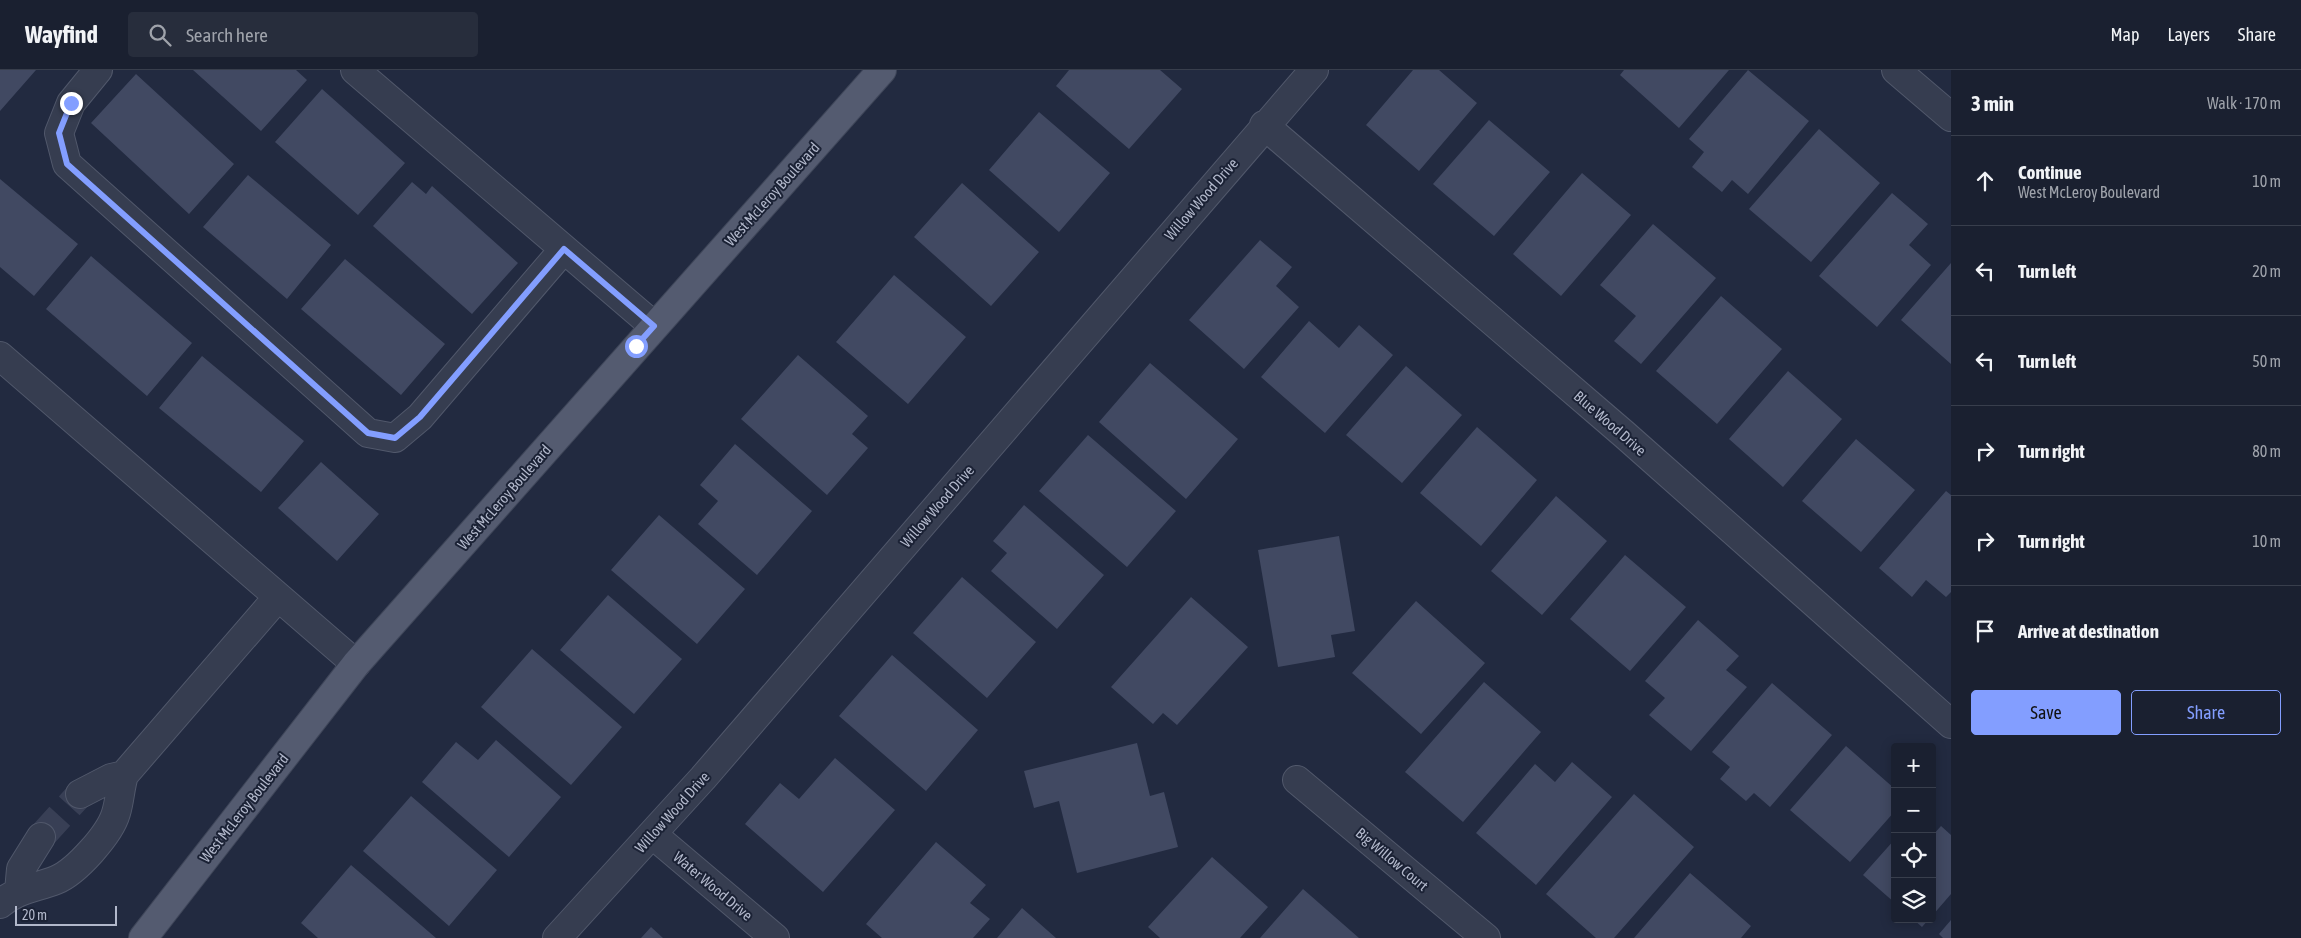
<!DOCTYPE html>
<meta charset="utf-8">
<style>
body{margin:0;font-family:"Asap Condensed",sans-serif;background:#272d3c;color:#f1f3f6}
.controls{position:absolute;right:15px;bottom:15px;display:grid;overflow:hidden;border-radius:5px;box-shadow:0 2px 12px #0003}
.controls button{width:45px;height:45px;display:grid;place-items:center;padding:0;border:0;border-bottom:1px solid #383e4c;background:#1a2030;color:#f1f3f6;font:25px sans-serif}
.scale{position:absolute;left:15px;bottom:12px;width:102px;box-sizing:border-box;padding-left:5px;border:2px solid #b2b8cb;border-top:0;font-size:14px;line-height:18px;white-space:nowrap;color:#b2b8cb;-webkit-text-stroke:4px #1b2235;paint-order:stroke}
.stop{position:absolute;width:15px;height:15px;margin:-11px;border:4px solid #839eff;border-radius:50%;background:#fff}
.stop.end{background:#839eff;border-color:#fff;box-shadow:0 1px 5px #0008}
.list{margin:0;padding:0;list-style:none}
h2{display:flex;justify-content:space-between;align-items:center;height:65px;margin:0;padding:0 20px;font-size:21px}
h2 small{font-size:16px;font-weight:400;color:#9fa3ab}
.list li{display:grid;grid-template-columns:32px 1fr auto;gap:15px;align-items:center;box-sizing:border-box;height:90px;padding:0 20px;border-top:1px solid #383e4c}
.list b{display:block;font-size:19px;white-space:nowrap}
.list p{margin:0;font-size:16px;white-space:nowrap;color:#9fa3ab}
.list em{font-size:16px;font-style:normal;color:#9fa3ab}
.actions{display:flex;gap:10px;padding:15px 20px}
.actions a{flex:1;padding:11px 0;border:1px solid #839eff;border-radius:5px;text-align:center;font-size:18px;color:#839eff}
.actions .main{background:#839eff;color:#111}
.icon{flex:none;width:28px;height:28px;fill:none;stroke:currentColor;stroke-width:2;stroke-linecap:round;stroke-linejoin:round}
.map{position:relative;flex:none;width:1951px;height:868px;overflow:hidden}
header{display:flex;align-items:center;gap:30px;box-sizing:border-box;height:70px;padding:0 25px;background:#1a2030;border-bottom:1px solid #383e4c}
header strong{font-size:24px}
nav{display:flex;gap:28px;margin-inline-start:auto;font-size:18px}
.search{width:350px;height:45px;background:#272d3c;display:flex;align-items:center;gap:12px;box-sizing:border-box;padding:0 18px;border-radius:5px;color:#9fa3ab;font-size:19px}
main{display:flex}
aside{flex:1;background:#1a2030}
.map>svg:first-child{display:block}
.building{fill:#414962}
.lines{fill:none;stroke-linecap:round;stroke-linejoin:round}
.minor-tunnel{stroke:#383f55;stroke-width:28;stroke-dasharray:28 14;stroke-linecap:butt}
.minor-casing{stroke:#51586b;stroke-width:30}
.major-casing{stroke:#3f4659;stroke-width:30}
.minor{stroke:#363d50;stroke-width:28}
.major{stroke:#545b70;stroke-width:28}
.route{stroke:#839eff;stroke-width:6}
.labels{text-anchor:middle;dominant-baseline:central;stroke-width:4;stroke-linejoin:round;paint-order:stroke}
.street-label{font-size:15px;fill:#b2b8cb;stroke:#1b2235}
</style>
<header>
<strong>Wayfind</strong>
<div class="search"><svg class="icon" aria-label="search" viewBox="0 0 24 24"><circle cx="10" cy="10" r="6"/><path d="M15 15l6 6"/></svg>Search here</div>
<nav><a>Map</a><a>Layers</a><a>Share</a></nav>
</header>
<main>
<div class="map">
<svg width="1951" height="868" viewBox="0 0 1951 868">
<rect width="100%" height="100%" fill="#222a40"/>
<path class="building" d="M0 0H36L0 41Z
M193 0H296L307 10 261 61Z
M1069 0H1160L1182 19 1129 79 1056 16Z
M1413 0H1439L1477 33 1419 101 1366 55Z
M1624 0H1729L1679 58 1620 5Z
M1748 0 1809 51 1748 124 1732 110 1722 122 1692 97 1704 82 1689 69Z
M136 4 234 94 189 144 91 53Z
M322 19 405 93 358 145 275 72Z
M1039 42 1110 103 1059 162 989 100Z
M1489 50 1550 102 1494 166 1433 114Z
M1819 59 1880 113 1811 192 1749 139Z
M1582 103 1631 145 1561 226 1513 184Z
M248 105 331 175 287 229 203 157Z
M0 109 78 174 34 226 0 197Z
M412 112 426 124 432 116 518 193 472 244 373 156Z
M962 113 1039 182 991 236 914 167Z
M1892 123 1928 154 1909 175 1931 195 1877 257 1819 206Z
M1653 154 1716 208 1641 294 1614 271 1636 246 1600 215Z
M1260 170 1292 197 1276 216 1299 237 1244 299 1189 250Z
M91 186 192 273 147 326 46 239Z
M345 189 445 274 401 325 301 239Z
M1951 193V294L1901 250Z
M894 205 966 267 908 334 836 272Z
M1721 226 1782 279 1717 354 1656 301Z
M1309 251 1339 278 1359 255 1393 285 1325 363 1261 307Z
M798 285 868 346 852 364 868 378 827 425 741 349Z
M202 286 304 371 261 422 159 338Z
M1150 293 1238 369 1186 429 1099 352Z
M1406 296 1462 345 1402 413 1346 365Z
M1788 301 1842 349 1783 417 1729 369Z
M1477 357 1537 410 1481 476 1420 423Z
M1088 365 1176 441 1127 497 1039 421Z
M1856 369 1915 420 1861 482 1802 431Z
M735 374 812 441 757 505 698 454 718 431 700 415Z
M321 392 379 444 337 491 278 438Z
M1946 421 1951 425V522L1946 527 1926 510 1912 527 1879 498Z
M1556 426 1607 471 1542 545 1491 501Z
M1024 435 1104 505 1057 559 991 501 1007 483 993 471Z
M659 445 745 519 697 574 611 500Z
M1339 466 1355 561 1331 565 1335 587 1278 597 1258 480Z
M1625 485 1686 537 1630 601 1570 549Z
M962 507 1036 572 987 628 913 563Z
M608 525 682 589 634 644 560 580Z
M1191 527 1248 577 1177 655 1163 643 1153 654 1111 617Z
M1416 531 1485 593 1421 664 1352 603Z
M1698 550 1739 586 1726 600 1747 617 1691 681 1649 645 1665 628 1645 611Z
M532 579 622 657 571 715 481 637Z
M892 585 978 660 926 721 839 646Z
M1484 612 1541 662 1463 752 1405 702Z
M1772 613 1832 665 1770 737 1754 723 1746 731 1720 709 1730 697 1712 682Z
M496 670 561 727 509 787 422 712 456 672 478 690Z
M1137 673 1150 726 1164 722 1178 777 1077 803 1059 731 1034 738 1024 701Z
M1846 676 1895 719V741L1850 792 1790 740Z
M835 688 895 740 823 822 745 754 780 713 799 729Z
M1572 692 1612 727 1536 815 1476 763 1535 694 1555 712Z
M1634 724 1694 777 1614 868H1596L1546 824Z
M411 726 497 800 449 856 363 781Z
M1941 756 1951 765V824L1932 846V766Z
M1895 769V833L1863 805Z
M936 772 986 815 970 833 990 849 973 868H882L866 854Z
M1212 787 1268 837 1240 868H1160L1148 857Z
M351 795 436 868H318L301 853Z
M1690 803 1751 856 1741 868H1634Z
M1303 819 1359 868H1260Z
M1022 838 1056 868H997Z
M1913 849H1929L1922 857Z
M1951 850V868H1943L1939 864Z
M651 857 663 868H641Z"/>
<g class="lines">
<path class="minor-tunnel" d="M41 767 80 724"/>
<g class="minor-casing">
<path id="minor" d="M98 0 71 33 59 63 67 94 368 363 395 368 420 347 564 179
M355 0 654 256
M1896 0 1951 47
M1264 55 1625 365 1951 654
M0 286 356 594
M1297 710 1486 868
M80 724 111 708 124 705
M652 764 775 868
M19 821 21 799 41 767
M0 834C17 819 36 818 56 810 76 802 110 764 116 743 120 730 120 718 124 705L278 527
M557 868 703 708 1314 0"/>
</g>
<g class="major-casing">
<path id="major" d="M143 868 356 594 882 0"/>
</g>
<use href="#minor" class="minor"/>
<use href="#major" class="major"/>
</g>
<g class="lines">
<path class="route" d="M71 33 59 63 67 94 368 363 395 368 420 347 564 179 654 256 636 276"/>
</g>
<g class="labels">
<g class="street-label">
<text transform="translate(772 124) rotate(-48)">West McLeroy Boulevard</text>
<text transform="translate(1201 129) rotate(-49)">Willow Wood Drive</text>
<text transform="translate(1610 353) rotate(41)">Blue Wood Drive</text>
<text transform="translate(504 427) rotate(-49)">West McLeroy Boulevard</text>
<text transform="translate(937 436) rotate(-49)">Willow Wood Drive</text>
<text transform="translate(244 738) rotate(-52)">West McLeroy Boulevard</text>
<text transform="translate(672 742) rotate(-48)">Willow Wood Drive</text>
<text transform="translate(1392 789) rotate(40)">Big Willow Court</text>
<text transform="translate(713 816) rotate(40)">Water Wood Drive</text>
</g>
</g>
</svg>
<div class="controls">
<button>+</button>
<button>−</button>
<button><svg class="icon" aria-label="locate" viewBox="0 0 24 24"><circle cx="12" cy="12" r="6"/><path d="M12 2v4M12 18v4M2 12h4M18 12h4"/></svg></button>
<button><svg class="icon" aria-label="layers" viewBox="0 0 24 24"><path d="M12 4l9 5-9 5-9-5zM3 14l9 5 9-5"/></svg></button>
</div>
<div class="scale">20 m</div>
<div class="stop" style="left:636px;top:276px"></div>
<div class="stop end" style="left:71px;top:33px"></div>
</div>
<aside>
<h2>3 min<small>Walk · 170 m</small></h2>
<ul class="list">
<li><svg class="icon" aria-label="ahead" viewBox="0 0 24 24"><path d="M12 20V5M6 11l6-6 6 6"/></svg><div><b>Continue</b><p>West McLeroy Boulevard</p></div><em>10 m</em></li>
<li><svg class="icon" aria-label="left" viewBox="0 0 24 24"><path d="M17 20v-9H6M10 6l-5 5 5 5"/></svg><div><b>Turn left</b></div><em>20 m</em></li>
<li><svg class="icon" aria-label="left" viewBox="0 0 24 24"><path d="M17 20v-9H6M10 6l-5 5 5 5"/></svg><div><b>Turn left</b></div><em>50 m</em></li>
<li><svg class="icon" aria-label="right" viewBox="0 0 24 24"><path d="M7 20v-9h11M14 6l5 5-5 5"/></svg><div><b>Turn right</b></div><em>80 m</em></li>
<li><svg class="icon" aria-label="right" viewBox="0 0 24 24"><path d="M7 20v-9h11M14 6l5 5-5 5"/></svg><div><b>Turn right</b></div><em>10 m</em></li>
<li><svg class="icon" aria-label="arrive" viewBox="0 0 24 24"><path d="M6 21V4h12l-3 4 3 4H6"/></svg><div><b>Arrive at destination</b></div></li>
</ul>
<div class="actions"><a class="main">Save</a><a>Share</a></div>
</aside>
</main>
